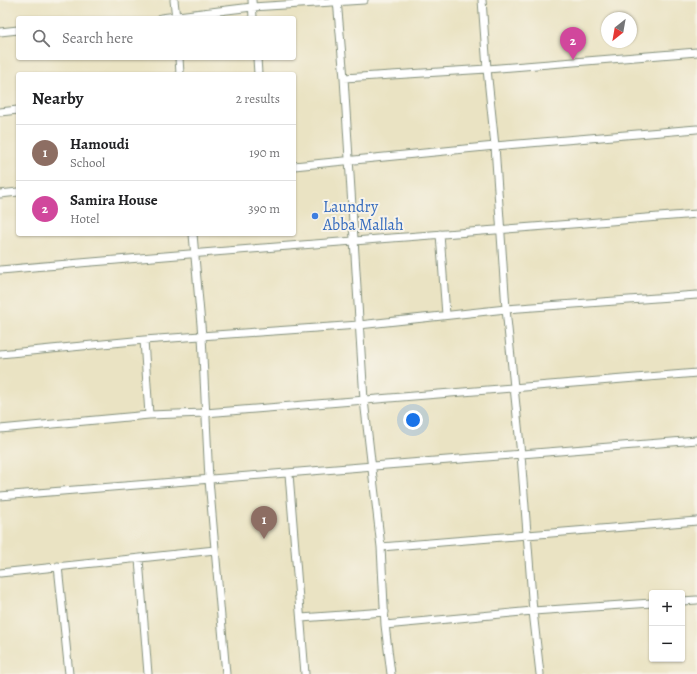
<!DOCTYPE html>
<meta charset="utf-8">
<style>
body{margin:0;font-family:Alegreya,serif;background:#f2f2f2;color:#202124}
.controls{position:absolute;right:12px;bottom:12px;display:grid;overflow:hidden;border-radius:4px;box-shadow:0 1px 3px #0004}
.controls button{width:36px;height:36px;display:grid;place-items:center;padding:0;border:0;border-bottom:1px solid #e0e0e0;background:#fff;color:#202124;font:20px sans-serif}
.compass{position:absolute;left:601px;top:12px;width:36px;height:36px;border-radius:50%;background:#fff;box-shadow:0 1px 3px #0004;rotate:211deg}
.you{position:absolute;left:413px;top:420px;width:14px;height:14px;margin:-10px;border:3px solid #fff;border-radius:50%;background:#1a73e8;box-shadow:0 0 0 6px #1a73e833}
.badge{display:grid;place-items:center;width:26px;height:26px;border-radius:50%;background:#1f6fb2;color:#fff;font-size:13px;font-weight:700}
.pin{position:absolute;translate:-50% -33px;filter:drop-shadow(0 1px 2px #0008)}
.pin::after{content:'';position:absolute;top:21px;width:14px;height:12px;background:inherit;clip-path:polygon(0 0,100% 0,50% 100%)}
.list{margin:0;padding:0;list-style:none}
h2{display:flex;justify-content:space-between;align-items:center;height:52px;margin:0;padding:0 16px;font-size:17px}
h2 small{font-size:13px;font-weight:400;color:#757577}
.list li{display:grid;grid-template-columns:26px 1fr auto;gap:12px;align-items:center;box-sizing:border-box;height:56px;padding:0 16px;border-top:1px solid #e0e0e0}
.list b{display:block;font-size:15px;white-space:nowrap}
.list p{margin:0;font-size:13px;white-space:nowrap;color:#757577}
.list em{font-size:13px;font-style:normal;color:#757577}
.icon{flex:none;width:22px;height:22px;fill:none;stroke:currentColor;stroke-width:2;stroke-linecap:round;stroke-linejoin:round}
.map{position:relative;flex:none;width:697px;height:674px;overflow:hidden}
.search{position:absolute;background:#fff;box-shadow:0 1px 3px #0004;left:16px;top:16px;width:280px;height:44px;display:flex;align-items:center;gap:10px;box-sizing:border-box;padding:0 14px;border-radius:4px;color:#757577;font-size:15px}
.panel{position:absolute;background:#fff;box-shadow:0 1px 3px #0004;left:16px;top:72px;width:280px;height:164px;border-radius:4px}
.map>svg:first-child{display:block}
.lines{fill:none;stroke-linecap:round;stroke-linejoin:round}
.minor-casing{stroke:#84907c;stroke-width:9}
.minor{stroke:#fff;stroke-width:7}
.shop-dot{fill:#3f7fe0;stroke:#f7f3e8;stroke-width:1.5}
.labels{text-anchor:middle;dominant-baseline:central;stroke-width:4;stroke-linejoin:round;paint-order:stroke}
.shop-label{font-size:16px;fill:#366cbe;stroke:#f7f3e8;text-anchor:start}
</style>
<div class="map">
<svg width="697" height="674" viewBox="0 0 697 674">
<rect width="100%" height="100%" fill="#f7f3e8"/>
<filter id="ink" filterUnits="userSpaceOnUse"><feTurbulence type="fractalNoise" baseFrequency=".025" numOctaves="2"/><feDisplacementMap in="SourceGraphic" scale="8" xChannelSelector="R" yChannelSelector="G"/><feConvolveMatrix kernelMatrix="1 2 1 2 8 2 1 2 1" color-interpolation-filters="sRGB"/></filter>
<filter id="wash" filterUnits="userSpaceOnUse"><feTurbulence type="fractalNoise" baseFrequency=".012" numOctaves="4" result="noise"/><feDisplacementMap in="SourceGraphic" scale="16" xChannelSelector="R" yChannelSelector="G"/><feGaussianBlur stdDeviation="0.9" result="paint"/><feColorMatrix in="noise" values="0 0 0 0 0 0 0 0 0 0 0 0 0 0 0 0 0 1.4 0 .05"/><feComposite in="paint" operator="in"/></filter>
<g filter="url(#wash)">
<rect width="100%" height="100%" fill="#eae3c3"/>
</g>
<g filter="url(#ink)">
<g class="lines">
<g class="minor-casing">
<path id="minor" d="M174 0 176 18
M252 0 253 18
M337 0 344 78 364 400 381 547 385 625 391 674
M482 0 487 69 495 146 506 309 521 455 533 611 540 674
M161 18 252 7 364 0
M0 32 18 30
M179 58 180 74
M257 58 258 74
M344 78 487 69 697 52
M0 112 18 110
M294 166 495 146 697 129
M0 194 18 192
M193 234 202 336 209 480 226 674
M440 234 446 315
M0 270C232 249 465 233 697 214
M144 340 149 415
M0 354 144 340 359 325 506 309 697 295
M0 429 149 415 205 413 697 373
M289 474 305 674
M0 496 697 440
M381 547 697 521
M139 559 148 674
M58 566 69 674
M0 573 215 550
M682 601 697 600
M301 618 385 612
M385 625 533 611 652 603"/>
</g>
<use href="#minor" class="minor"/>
</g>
</g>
<circle class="shop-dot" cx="315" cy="216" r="4"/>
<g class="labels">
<g class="shop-label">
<text x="323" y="207">Laundry<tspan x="323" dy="18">Abba Mallah</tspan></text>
</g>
</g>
</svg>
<div class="controls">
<button>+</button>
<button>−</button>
</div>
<svg class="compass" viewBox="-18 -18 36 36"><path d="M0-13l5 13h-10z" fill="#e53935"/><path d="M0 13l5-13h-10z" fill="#757577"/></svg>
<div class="you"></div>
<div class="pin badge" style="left:264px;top:539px;background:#8d6e63">1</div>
<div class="pin badge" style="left:573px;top:60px;background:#d1479c">2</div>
<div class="search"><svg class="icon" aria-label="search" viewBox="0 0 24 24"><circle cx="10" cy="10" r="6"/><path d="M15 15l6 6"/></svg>Search here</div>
<section class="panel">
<h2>Nearby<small>2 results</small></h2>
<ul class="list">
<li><span class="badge" style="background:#8d6e63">1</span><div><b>Hamoudi</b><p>School</p></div><em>190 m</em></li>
<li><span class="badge" style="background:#d1479c">2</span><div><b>Samira House</b><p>Hotel</p></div><em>390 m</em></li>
</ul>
</section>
</div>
